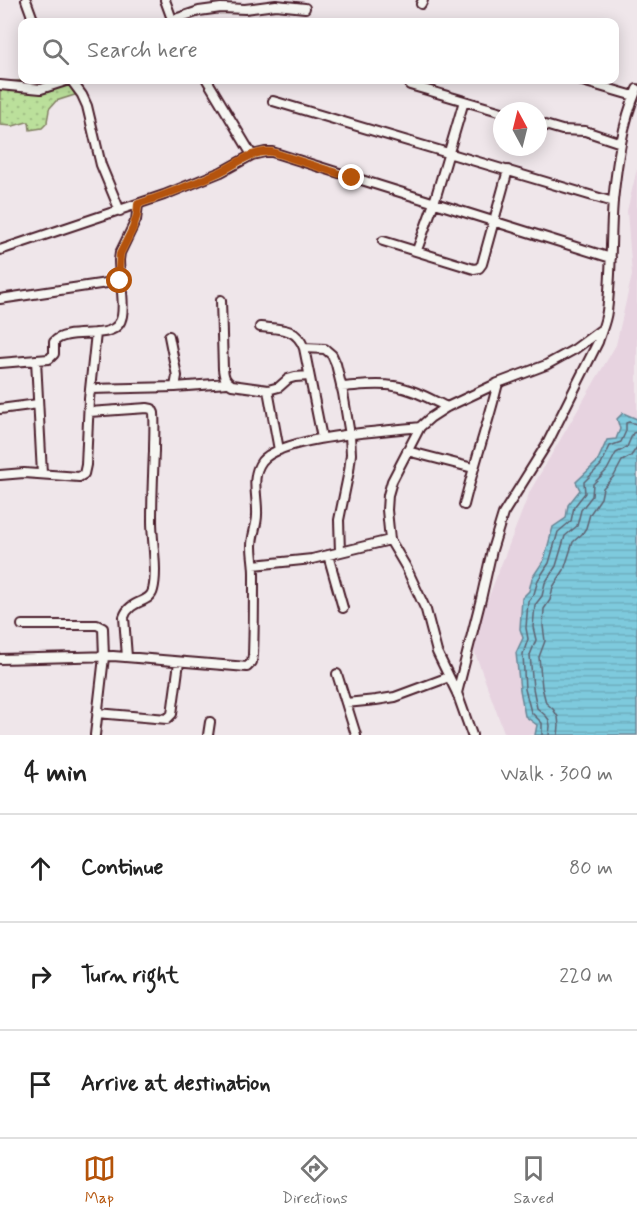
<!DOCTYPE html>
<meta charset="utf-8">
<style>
body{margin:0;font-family:Mynerve,sans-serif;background:#f2f2f2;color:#222}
.compass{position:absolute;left:493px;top:102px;width:54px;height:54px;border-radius:50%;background:#fff;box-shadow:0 3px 15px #0003;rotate:353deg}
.stop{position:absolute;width:18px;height:18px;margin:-14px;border:4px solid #b45309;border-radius:50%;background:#fff}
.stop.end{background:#b45309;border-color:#fff;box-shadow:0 2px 6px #0008}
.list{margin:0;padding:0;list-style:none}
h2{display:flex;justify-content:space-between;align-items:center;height:78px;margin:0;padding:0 24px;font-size:26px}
h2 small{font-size:20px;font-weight:400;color:#767676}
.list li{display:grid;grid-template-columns:39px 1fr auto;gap:18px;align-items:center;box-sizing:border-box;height:108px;padding:0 24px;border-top:2px solid #e0e0e0}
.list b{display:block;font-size:22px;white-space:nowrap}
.list em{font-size:20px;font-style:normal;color:#767676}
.icon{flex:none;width:33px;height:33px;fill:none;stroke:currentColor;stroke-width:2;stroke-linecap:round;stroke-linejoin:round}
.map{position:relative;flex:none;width:637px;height:735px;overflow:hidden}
.search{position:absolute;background:#fff;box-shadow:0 3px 15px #0003;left:18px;right:18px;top:18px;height:66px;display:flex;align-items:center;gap:15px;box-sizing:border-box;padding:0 21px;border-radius:12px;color:#767676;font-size:22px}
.sheet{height:402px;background:#fff}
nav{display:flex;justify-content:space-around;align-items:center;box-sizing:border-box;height:84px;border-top:2px solid #e0e0e0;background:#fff;font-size:16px;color:#767676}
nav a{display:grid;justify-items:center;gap:3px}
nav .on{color:#b45309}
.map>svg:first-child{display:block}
.built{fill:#e7d3e0}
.park{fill:url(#park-dots);stroke:#828063;stroke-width:1.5}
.water{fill:url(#water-rules);stroke:#698696;stroke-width:1.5}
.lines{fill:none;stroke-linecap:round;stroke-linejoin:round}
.shore{stroke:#5f6372;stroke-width:1.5}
.minor-casing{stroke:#4a1f2b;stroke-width:12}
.minor{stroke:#f6f6f2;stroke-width:8}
.route{stroke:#b45309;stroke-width:8}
</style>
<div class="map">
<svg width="637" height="735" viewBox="0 0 637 735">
<defs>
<pattern id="park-dots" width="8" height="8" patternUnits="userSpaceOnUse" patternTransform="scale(1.5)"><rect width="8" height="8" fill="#bbe09b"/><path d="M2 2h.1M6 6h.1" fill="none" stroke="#a2c086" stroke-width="1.8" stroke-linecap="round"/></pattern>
<pattern id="water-rules" width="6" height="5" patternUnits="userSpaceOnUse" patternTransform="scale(1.5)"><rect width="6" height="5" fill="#7ecadd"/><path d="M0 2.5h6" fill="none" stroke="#6eadbe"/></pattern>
</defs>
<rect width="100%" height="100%" fill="#efe6ea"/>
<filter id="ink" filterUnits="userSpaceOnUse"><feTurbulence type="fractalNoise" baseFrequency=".0167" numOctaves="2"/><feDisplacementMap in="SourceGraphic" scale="12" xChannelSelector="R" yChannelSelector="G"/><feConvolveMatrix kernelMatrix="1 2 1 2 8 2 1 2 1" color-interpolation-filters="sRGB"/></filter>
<g filter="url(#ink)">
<path class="built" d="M637 169V735H505L471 642 530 491 616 345 632 275 627 211Z"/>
<path class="park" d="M25 80H76L81 93 56 101 49 109C49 114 47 118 47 123L42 128 30 130 29 122H27L13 126 0 125V83Z"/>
<path class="water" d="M623 413 637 419V735H535L537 725 525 716 520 690 516 653 523 638 520 629 522 598 529 591 532 578 544 560 553 527 566 518 568 505 580 490 576 482 597 462 607 440 616 439 620 429 617 419Z"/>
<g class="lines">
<path class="shore" d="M542 735V723L531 712 525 689 523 654 528 639 526 628 528 601 534 594 538 580 549 563 558 532 571 521 574 507 585 493 584 482 601 465 610 446 621 442 626 431V423L629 422 637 424
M549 735 550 726 549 720 546 716 537 708 533 688 530 655 536 640 533 627 535 605 542 596 545 583 556 566 565 536 577 526 581 510 592 496 593 484 607 470 616 453 622 450 627 447 633 433 637 432
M558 735 559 726 558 717 553 709 546 703 542 687 539 657 545 641 543 626 544 609 550 600 553 587 564 570 573 542 582 534 586 528 590 514 601 498 603 488 614 476 622 461 631 456 637 447"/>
<g class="minor-casing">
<path id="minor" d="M26 0 34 22
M165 0 173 22
M421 4 423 0
M172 20 199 11 221 8 245 9 276 5 305 8
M71 80 82 95 87 106 101 165 120 211
M207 80 252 155
M579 80 634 96
M0 85 41 89 69 80
M410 85 502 112
M273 101 613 202
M538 123 562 130 585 131 621 143
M383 241 474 269 479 268 482 264 508 170
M0 250 164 195 221 172 252 155 265 152H272L611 258
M417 250 434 203 464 101
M0 299 120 281
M221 300 223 369C224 377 225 381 232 385L268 390 279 387 288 379 295 377 309 376
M260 327C280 329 296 327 304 348L322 438
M169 336 177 376 175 387
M304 348 325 349 332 355 336 364 343 393 350 435 351 454 349 471 339 520 340 552
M36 360 42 474
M0 363 49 359 54 354V342C68 325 117 345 122 316 125 298 119 278 119 260L120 253 136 220 138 205
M341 387C359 386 377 383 394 386 413 389 430 399 447 407
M90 389 175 387 227 383
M268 390 279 450
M0 409 38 404
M89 412 147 408 152 409 154 413C155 426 154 438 154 451 153 474 152 497 152 521 152 541 158 571 153 590 150 604 130 599 124 617L127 657
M407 451 473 468
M0 475 24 473 79 477 84 474 86 465 89 399 96 333
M464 505C474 464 488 424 498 383
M328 555 343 608
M254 565 312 559 390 540
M22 625H97L103 628 104 657 95 735
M0 659 113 656 247 667 252 662 253 655C254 628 254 601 254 573 254 564 252 555 252 546 252 535 257 525 257 515 258 497 250 477 262 461 282 436 387 431 420 427
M337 674 356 735
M457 693 481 599 492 550 503 514 548 442 598 342C601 332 606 321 607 311 612 274 610 237 613 201 617 163 622 124 637 89
M346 703 376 700 395 697 449 677
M97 713 167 719 172 714 179 662
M208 735 210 722
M472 735 457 693 437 652 426 610 406 567 390 540 387 510 388 495 392 481 420 427 430 418 447 407 498 383 546 365 575 349 602 329"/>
</g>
<use href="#minor" class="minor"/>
</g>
</g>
<g class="lines" filter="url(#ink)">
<path class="route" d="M120 281 119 268 120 254 133 228 137 215 138 204C165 195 194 184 220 172 237 164 252 150 272 152L352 178"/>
</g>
</svg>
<svg class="compass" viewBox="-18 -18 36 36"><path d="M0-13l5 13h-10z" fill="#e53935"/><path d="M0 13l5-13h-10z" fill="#767676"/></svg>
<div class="stop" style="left:120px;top:281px"></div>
<div class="stop end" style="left:352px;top:178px"></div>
<div class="search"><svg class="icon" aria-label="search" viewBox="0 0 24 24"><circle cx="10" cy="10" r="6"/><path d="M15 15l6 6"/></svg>Search here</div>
</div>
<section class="sheet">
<h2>4 min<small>Walk · 300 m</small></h2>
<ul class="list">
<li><svg class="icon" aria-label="ahead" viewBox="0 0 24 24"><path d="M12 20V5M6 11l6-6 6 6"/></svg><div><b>Continue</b></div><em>80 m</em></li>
<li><svg class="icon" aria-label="right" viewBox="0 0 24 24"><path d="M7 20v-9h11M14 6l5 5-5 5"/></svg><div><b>Turn right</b></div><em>220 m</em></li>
<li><svg class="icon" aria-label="arrive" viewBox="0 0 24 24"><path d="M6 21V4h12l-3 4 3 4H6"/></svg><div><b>Arrive at destination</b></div></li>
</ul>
</section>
<nav>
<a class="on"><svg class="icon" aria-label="map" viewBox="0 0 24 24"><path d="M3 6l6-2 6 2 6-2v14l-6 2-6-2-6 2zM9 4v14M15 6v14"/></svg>Map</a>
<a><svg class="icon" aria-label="directions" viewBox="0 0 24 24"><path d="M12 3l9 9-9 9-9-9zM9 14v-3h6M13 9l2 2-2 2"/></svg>Directions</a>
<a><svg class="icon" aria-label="saved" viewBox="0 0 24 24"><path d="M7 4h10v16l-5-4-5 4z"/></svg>Saved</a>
</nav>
